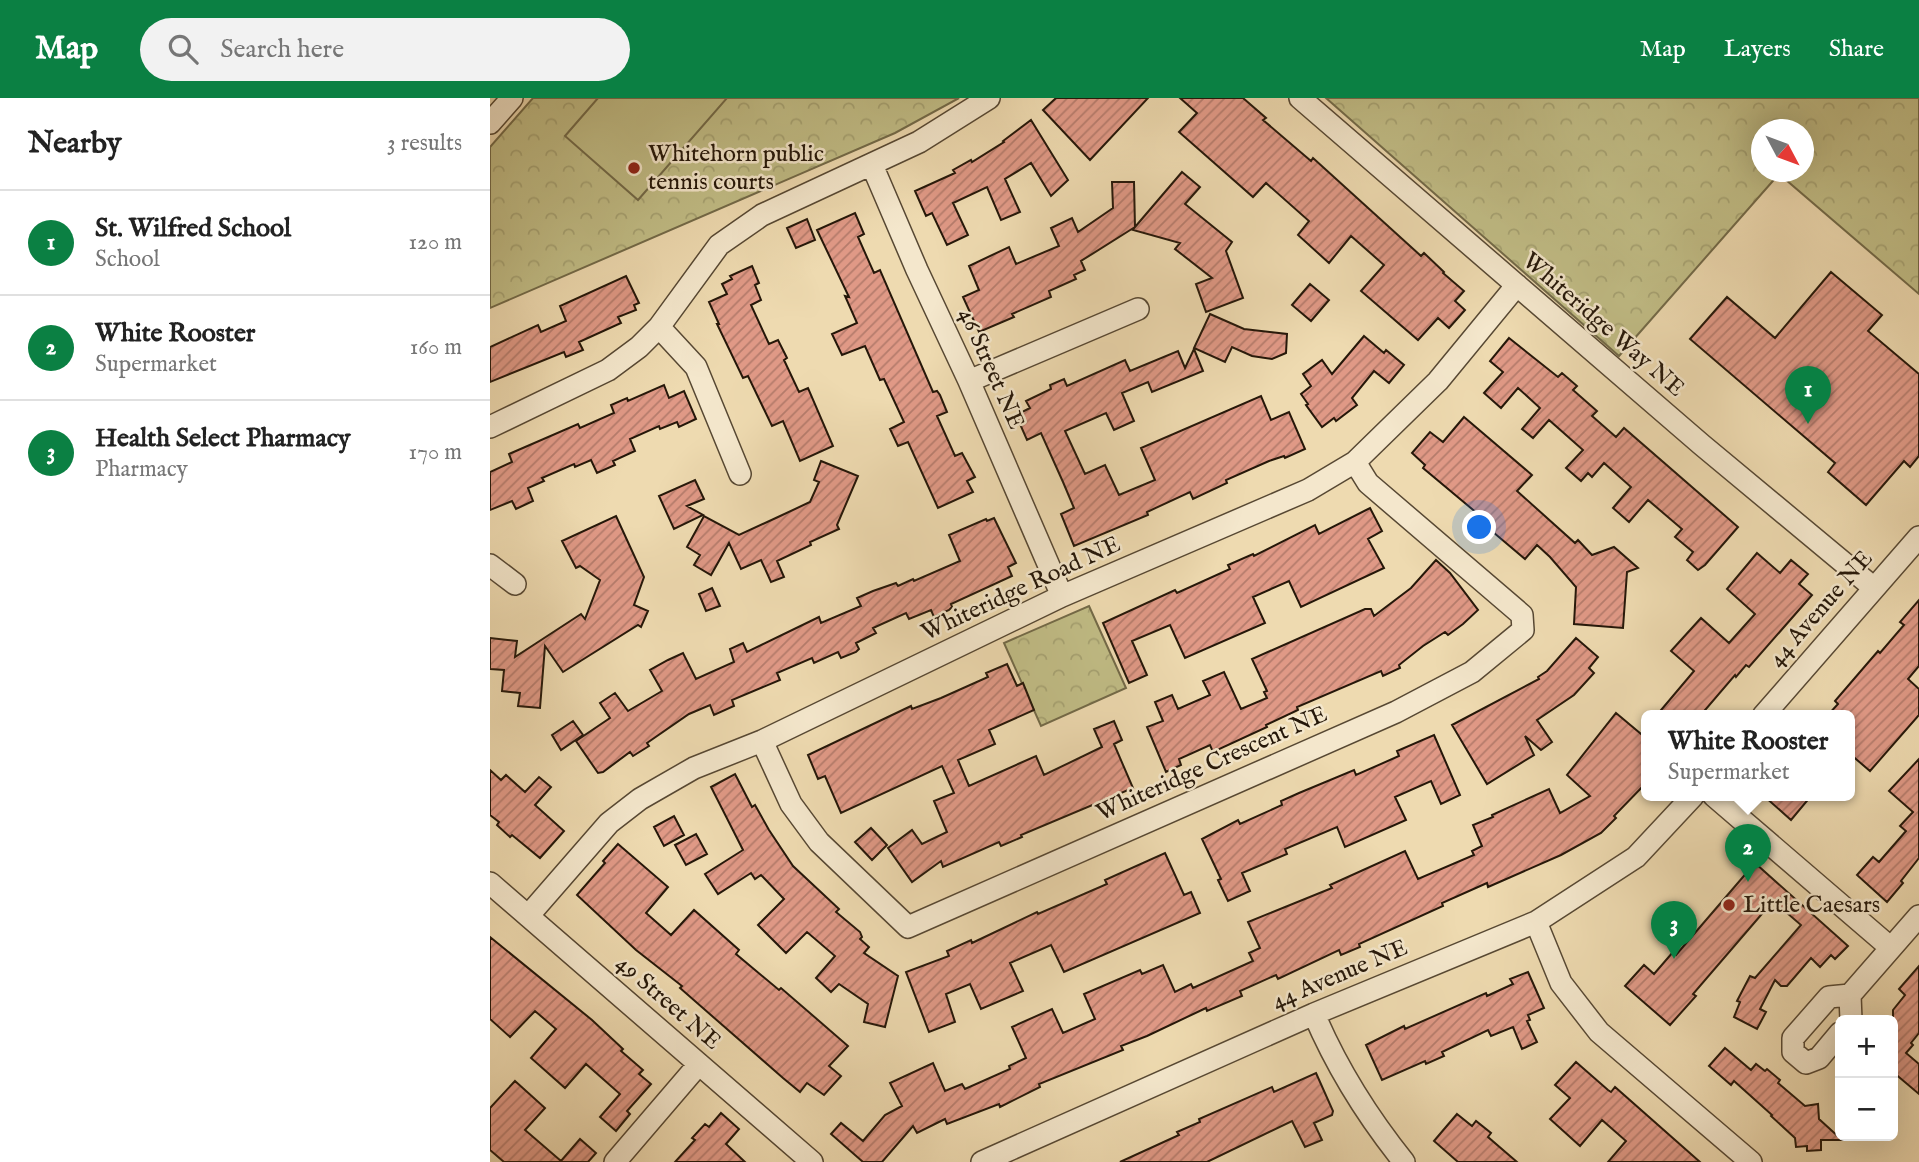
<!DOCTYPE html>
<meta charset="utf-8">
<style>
body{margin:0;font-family:"IM FELL English",serif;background:#f2f2f2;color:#222}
.controls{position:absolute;right:21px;bottom:21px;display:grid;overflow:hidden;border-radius:10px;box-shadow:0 7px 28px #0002}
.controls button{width:63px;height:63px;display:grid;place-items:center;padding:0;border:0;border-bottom:2px solid #e0e0e0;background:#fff;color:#222;font:35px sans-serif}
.compass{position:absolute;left:1261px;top:21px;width:63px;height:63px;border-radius:50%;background:#fff;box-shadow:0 7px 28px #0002;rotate:131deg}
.you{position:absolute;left:990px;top:430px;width:24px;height:24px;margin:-18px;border:5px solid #fff;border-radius:50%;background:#1a73e8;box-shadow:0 0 0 10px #1a73e833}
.badge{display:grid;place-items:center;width:46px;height:46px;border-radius:50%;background:#0b8043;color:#fff;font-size:23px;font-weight:700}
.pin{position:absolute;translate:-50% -58px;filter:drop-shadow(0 2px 4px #0008)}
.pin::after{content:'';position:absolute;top:37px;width:24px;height:21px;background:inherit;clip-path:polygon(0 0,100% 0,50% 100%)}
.popup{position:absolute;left:1151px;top:612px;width:214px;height:91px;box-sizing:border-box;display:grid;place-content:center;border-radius:10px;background:#fff;filter:drop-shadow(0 2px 5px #0005);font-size:23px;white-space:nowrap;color:#767676}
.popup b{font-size:26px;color:#222}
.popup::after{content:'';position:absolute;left:50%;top:100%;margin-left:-14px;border:14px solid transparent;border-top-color:#fff}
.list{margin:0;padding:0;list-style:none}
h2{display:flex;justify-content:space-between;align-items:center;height:91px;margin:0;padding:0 28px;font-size:30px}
h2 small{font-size:23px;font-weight:400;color:#767676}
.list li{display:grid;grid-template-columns:46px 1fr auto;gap:21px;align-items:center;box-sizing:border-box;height:105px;padding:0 28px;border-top:2px solid #e0e0e0}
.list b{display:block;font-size:26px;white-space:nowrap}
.list p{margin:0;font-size:23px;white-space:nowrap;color:#767676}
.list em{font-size:23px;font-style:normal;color:#767676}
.icon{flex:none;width:38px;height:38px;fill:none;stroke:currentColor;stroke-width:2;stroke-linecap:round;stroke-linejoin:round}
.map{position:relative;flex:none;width:1429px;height:1064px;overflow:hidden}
header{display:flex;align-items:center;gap:42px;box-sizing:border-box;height:98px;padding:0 35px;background:#0b8043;color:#fff}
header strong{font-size:33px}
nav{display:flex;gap:38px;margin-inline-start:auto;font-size:24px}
.search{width:490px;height:63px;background:#f2f2f2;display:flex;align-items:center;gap:18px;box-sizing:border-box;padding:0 24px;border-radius:38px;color:#767676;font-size:26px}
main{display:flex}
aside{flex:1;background:#fff}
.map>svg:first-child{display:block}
.park{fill:url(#park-crowns);stroke:#736a48;stroke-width:2;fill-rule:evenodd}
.pitch{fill:#c1bd86;stroke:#736a48;stroke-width:2}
.building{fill:url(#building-hatch);stroke:#251709;stroke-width:2}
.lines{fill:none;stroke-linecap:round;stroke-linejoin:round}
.minor-casing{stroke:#574833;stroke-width:24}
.minor{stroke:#f4e7cc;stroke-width:21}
.poi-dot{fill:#8f2418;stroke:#f4e7cc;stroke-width:2.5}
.labels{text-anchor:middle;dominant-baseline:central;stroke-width:5;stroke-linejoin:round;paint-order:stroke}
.poi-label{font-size:24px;fill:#251709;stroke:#f4e7cc;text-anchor:start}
.street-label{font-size:24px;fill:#251709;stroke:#f4e7cc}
</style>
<header>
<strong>Map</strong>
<div class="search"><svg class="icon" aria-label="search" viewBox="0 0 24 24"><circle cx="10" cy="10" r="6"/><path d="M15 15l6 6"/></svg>Search here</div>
<nav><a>Map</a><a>Layers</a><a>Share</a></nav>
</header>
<main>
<aside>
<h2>Nearby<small>3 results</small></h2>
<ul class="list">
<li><span class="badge">1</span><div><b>St. Wilfred School</b><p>School</p></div><em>120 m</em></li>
<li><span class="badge">2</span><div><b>White Rooster</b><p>Supermarket</p></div><em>160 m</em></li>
<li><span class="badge">3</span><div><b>Health Select Pharmacy</b><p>Pharmacy</p></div><em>170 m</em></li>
</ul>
</aside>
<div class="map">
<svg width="1429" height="1064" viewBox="0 0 1429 1064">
<defs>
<pattern id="park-crowns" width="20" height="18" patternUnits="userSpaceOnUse" patternTransform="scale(1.75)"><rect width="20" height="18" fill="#c1bd86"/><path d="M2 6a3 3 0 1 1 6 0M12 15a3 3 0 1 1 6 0" fill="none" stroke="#a6a272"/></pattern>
<pattern id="building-hatch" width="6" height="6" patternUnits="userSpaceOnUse" patternTransform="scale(1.75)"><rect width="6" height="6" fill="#e09986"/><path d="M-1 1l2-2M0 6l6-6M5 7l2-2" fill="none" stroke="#b57c6c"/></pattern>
</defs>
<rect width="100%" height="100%" fill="#eedab0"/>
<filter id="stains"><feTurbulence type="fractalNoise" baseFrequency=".00286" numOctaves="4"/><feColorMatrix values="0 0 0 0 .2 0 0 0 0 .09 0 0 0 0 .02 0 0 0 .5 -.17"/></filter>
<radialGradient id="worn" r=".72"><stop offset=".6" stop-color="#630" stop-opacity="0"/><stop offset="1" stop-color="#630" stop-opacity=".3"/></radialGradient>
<path class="park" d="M43 0H469L405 35 0 210V49Z
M836 0H1429V196L1289 76 1129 258ZM1272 32H1314V74H1272Z
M599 508 636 590 551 628 514 545Z"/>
<path class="pitch" d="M108 0H237L148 102 75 38Z"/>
<path class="building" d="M566 0H658L600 62 553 12Z
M690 0H753L776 20 773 22 821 63 823 60 931 158 934 155 954 174 953 175 974 193 965 203 975 212 959 230 948 220 928 242 871 193 894 167 861 138 839 165 808 137 819 123 776 85 763 99 689 34 707 15Z
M541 22 578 82 561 98 541 65 515 81 530 114 511 122 497 89 463 105 478 137 457 147 442 115 436 118 425 93 465 75 463 72 481 62 482 64 514 44 513 43Z
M692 74 710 89 695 106 742 144 736 153 753 200 716 214 706 186 722 180 685 151 690 145 643 132 645 129 591 163 595 172 584 177 586 181 559 193 561 199 522 216 524 219 489 234 473 199 489 192 479 168 519 149 526 166 569 148 561 130 582 120 588 134 623 110 622 84H644L645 129Z
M365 115 374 136 368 139 384 175 390 172 443 294 447 293 450 297 457 314 447 318 465 358 472 355 485 379 477 383 483 394 448 410 418 344 408 348 400 331 414 324 394 281 390 282 375 248 352 257 342 236 367 225 355 198 359 199 327 132Z
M317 121 325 142 306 150 297 130Z
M262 168 269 185 265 187 271 202 261 207 279 246 288 242 297 260 294 262 309 294 318 290 343 348 310 363 293 323 282 328 258 278 253 280 227 226H229L219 204 237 196 232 186 242 181 240 178Z
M1341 174 1392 217 1378 233 1429 276V358L1420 369 1414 363 1376 407 1338 374 1345 365 1200 241 1237 199 1285 240Z
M136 178 149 205 144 207 146 212 128 219 131 225 89 244 93 252 76 259 74 254 0 284V249L48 227 51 234 76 223 70 208Z
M820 186 839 202 821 223 802 207Z
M720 216 754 231 797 236 796 255 782 261 762 258 742 249 735 264 704 250Z
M874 238 894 255 896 252 914 267 899 285 884 273 862 300 867 307 846 323 844 320 832 329 816 307 818 306 811 296 821 288 813 276 832 262 842 276Z
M1019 240 1068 279 1072 275 1087 288 1083 292 1107 313 1102 318 1126 339 1134 330 1248 429 1215 467 1208 472 1197 462 1203 454 1185 439 1192 431 1158 402 1139 424 1123 410 1141 389 1114 365 1102 379 1098 375 1091 383 1076 370 1093 352 1059 322 1043 340 1032 331 1050 310 1028 290 1011 310 994 295 1013 274 1000 263Z
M704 251 713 273 662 294 658 284 632 295 644 323 624 332 616 315 575 333 595 376 615 367 629 397 665 382 651 350 771 298 781 322 799 314 815 351 795 360 794 358 779 363 736 382 737 385 703 401 700 394 657 414 658 417 584 448 571 416 584 410 573 384 551 335 537 342 526 317 540 310 536 303 561 291 560 287 574 281 577 288 635 262 640 273 688 253 695 270Z
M174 287 179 300 194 293 206 321 189 329 187 324 170 331 169 328 140 341 145 353 123 363 125 367 107 375 101 362 85 369 84 366 52 380 54 383 38 390 43 403 26 411 22 403 0 412V374L22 364 19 356 88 326 90 330 124 315 121 307 137 300 138 303Z
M974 319 1042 377 1027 393 1085 445 1088 442 1102 457 1124 449 1148 470 1137 474 1133 530 1084 526 1086 489 1060 459 1047 447 1035 461 997 429 999 427 988 416 933 370 935 367 922 355 940 334 953 344Z
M331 363 368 378 347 427 349 431 320 444 321 447 287 463 294 479 281 484 271 462 251 471 239 445 221 477 204 467 210 457 197 449 214 418 249 437 288 419 320 404 329 384 324 382Z
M205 382 214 401 197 408 213 417 184 431 169 398Z
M880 410 892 433 878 441 894 470 811 509 799 483 763 499 775 525 695 560 680 527 642 543 657 577 639 585 613 525 685 492 687 495 740 471 738 467 763 456 764 458 825 427 829 436Z
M126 418 154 479 144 507 158 513 151 529 148 527 73 574 55 548 50 610 28 608 30 595 12 593 14 572 0 571V540L27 543 25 559 91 516 95 521 110 482 90 468 86 470 72 443Z
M504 420 526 465 518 469 522 478 461 506 462 509 459 512 444 519 441 512 419 521 416 515 383 530 386 535 366 545 369 551 366 554 351 560 348 554 324 565 322 560 287 575 290 582 242 602 244 608 224 617 220 607 199 616 157 645 159 648 143 658 140 654 113 674 108 675 86 643 120 620 110 605 125 595 138 613 172 593 160 572 178 562 193 555 206 581 244 564 240 551 253 545 257 554 329 519 331 525 371 508 367 500 383 493 406 485 408 488 423 481 424 483 470 463 459 437 496 421 497 423Z
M1267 455 1290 475 1301 462 1318 476 1309 486 1322 497 1259 569 1256 567 1246 579 1245 577 1210 618H1166L1204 573 1181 553 1211 520 1239 545 1265 516 1237 491Z
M946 462 960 475 988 512 973 526 958 537 955 534 933 548 909 567 910 570 893 578 891 573 807 609 808 612 776 627 777 629 723 654 720 647 689 661 691 667 676 674 657 629 673 623 665 604 682 597 688 611 720 597 713 583 734 574 751 611 777 600 774 594 777 593 762 561 875 511H881L884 518 921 490Z
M222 490 230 508 216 513 209 496Z
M1429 502V568L1418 581 1429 591V617L1380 673 1360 656V618H1337L1348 606 1345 603 1388 553 1390 555 1414 527 1410 524Z
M1086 540 1108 559 1099 570 1104 575 1084 597 1047 622 1062 644 1051 652 1035 638 1044 657 997 686 962 627 1049 581 1048 579 1057 573Z
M517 566 527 588 533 585 544 612 499 632 505 646 468 662 479 688 546 658 554 677 612 649 604 631 624 623 632 642 624 646 643 690 531 737 532 739 511 748 509 744 453 769 451 763 422 784 398 750 422 732 432 746 457 734 444 703 464 695 452 668 351 715 335 678 328 681 318 657 421 608 422 611 451 600 498 579 496 575Z
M1126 615 1157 641V684L1124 718 1126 720 1111 735 1071 757 998 789 997 785 952 805 953 808 869 846 870 849 851 857 849 852 788 881 786 877 750 893 752 898 717 913 716 910 657 938 631 948 633 952 549 986 550 989 510 1009 509 1006 457 1026 455 1021 427 1035 423 1028 392 1064H373L341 1036 351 1025 373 1043 395 1017 412 1008 400 985 443 965 455 993 472 986 475 991 520 971 519 968 536 960 522 929 562 911 573 935 605 921 594 896 650 872 652 876 673 867 685 894 701 886 703 890 763 863 759 855 770 850 758 824 842 790 840 787 915 753 928 781 984 757 982 753 992 748 983 727 1003 719 1002 717 1059 691 1070 715 1100 698 1077 677Z
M83 623 93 637 71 652 62 637Z
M944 637 970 697 951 706 941 683 905 699 916 722 855 749 847 729 795 751 797 756 752 775 760 793 738 803 728 782 731 781 712 741 748 722 750 726 792 707 791 703 809 695 864 672 866 677 909 658 907 653Z
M1429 661V760L1411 783 1413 785 1397 804 1367 777 1383 759 1389 764 1416 733 1410 728 1423 714 1399 693Z
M0 672 11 682 16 677 35 694 49 679 61 689 45 707 74 733 50 760 22 737 20 739 7 727 9 724 0 717Z
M245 676 262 709 265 707 279 732 303 768 349 811 346 814 370 834 372 839 370 841 379 849 374 855 408 878 395 929 374 924 378 906 349 886 341 894 326 880 345 858 317 834 296 855 268 827 294 801 271 777 265 781 261 775 228 796 215 776 253 752 221 689Z
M1274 698H1321L1301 722Z
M184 718 194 737 174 748 164 729Z
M381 730 397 747 382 762 365 744Z
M206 736 217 756 196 767 185 747Z
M128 746 178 789 156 815 181 837 204 812 249 852 246 856 289 892 291 890 358 948 339 968 351 978 334 997 317 985 310 994 293 980 190 890 192 888 146 852 87 797 115 765 113 763Z
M675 755 694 797 701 794 710 815 574 874 561 847 520 865 533 893 491 911 480 886 456 896 465 924 439 934 416 874 459 858 457 853 481 842 482 845 547 814 548 816 617 786 615 782Z
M1265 765 1358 848 1345 861 1341 857 1330 869 1321 860 1297 888H1291L1285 882 1270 911 1276 914 1267 931 1244 919 1250 904 1247 903 1260 878 1265 880 1311 827 1283 803 1203 896 1206 898 1180 927 1135 888 1154 867 1164 876 1183 854 1186 857Z
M0 839 102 922 133 951 131 953 153 972 149 976 161 986 137 1013 140 1016 126 1033 110 1019 130 996 96 966 75 990 41 960 66 931 45 913 20 939 0 921Z
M1429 868V935L1421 945 1423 947 1416 955 1429 966V996L1403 974V912L1415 897 1409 891Z
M1038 874 1054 910 1038 917 1040 922 1037 923 1047 944 1032 951 1023 929 1001 938 998 932 952 954 954 958 936 966 935 963 892 982 876 947 914 928 915 931 996 895 997 898 1023 886 1020 881Z
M1235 950 1261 972 1266 966 1275 973 1277 971 1290 982 1288 985 1315 1008 1328 1006 1329 1021 1352 1042H1331V1052L1317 1053V1048L1306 1049 1305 1040 1281 1018 1282 1017 1244 983 1241 987 1219 968Z
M1086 964 1118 992 1121 994 1125 989 1210 1064H1118L1136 1043 1112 1022 1090 1048 1060 1021 1080 1000 1065 987Z
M826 975 843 1013 842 1017 824 1025 832 1042 815 1049 802 1023 717 1064H630L689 1037 687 1034 710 1024 709 1021 782 989 784 994Z
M25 983 55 1010 35 1032 71 1063 90 1041 106 1055 98 1064H14L0 1052V1010Z
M231 1015 249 1031 236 1046 255 1064H185L205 1042 202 1040 215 1026 219 1029Z
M967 1016 982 1028 986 1023 1001 1035 998 1039 1027 1064H968L944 1043Z"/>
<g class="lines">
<g class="minor-casing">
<path id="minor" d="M810 0 1212 347 1384 490
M0 25 22 0
M382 67 427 172 479 283 572 498
M169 229 206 269 250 376
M479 283 648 211
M0 329 118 272 149 249 169 229 229 147 272 117 429 44 499 0
M0 467 25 486
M1273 618 1429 439
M272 643 301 706 329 744 418 829 906 614 982 574 1033 532 1032 517 878 385 865 364
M1224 698 1401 850
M0 785 322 1064
M38 818 119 725 150 701 204 670 272 643 572 498 818 392 865 364 948 283 1027 187
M1046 824 1071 885 1109 934 1261 1064
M1360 897 1361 922
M824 916C847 970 877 1018 914 1064
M1350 935 1329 960 1316 965 1303 954V940L1339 899 1360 897 1429 818
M125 1064 209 966
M492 1064 824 916 1046 824 1146 759 1203 698"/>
</g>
<use href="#minor" class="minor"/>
</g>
<g class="poi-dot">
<circle cx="144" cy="70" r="7"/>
<circle cx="1239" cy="807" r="7"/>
</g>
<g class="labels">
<g class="poi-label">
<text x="158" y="56">Whitehorn public<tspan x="158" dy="28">tennis courts</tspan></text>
<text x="1253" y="807">Little Caesars</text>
</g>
<g class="street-label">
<text transform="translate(1113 227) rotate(41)">Whiteridge Way NE</text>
<text transform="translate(501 271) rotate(66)">46 Street NE</text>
<text transform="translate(531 491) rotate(-25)">Whiteridge Road NE</text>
<text transform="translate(1331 511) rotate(-49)">44 Avenue NE</text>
<text transform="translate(722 666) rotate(-24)">Whiteridge Crescent NE</text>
<text transform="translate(850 877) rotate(-23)">44 Avenue NE</text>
<text transform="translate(178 905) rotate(41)">49 Street NE</text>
</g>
</g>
<rect width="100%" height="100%" filter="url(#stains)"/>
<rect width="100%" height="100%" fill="url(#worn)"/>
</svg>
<div class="controls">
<button>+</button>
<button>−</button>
</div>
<svg class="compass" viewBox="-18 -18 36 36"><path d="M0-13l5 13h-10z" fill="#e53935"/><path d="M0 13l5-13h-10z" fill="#767676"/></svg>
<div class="you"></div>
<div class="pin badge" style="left:1318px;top:326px">1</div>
<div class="pin badge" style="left:1258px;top:784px">2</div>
<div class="popup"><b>White Rooster</b>Supermarket</div>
<div class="pin badge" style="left:1184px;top:861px">3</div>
</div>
</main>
